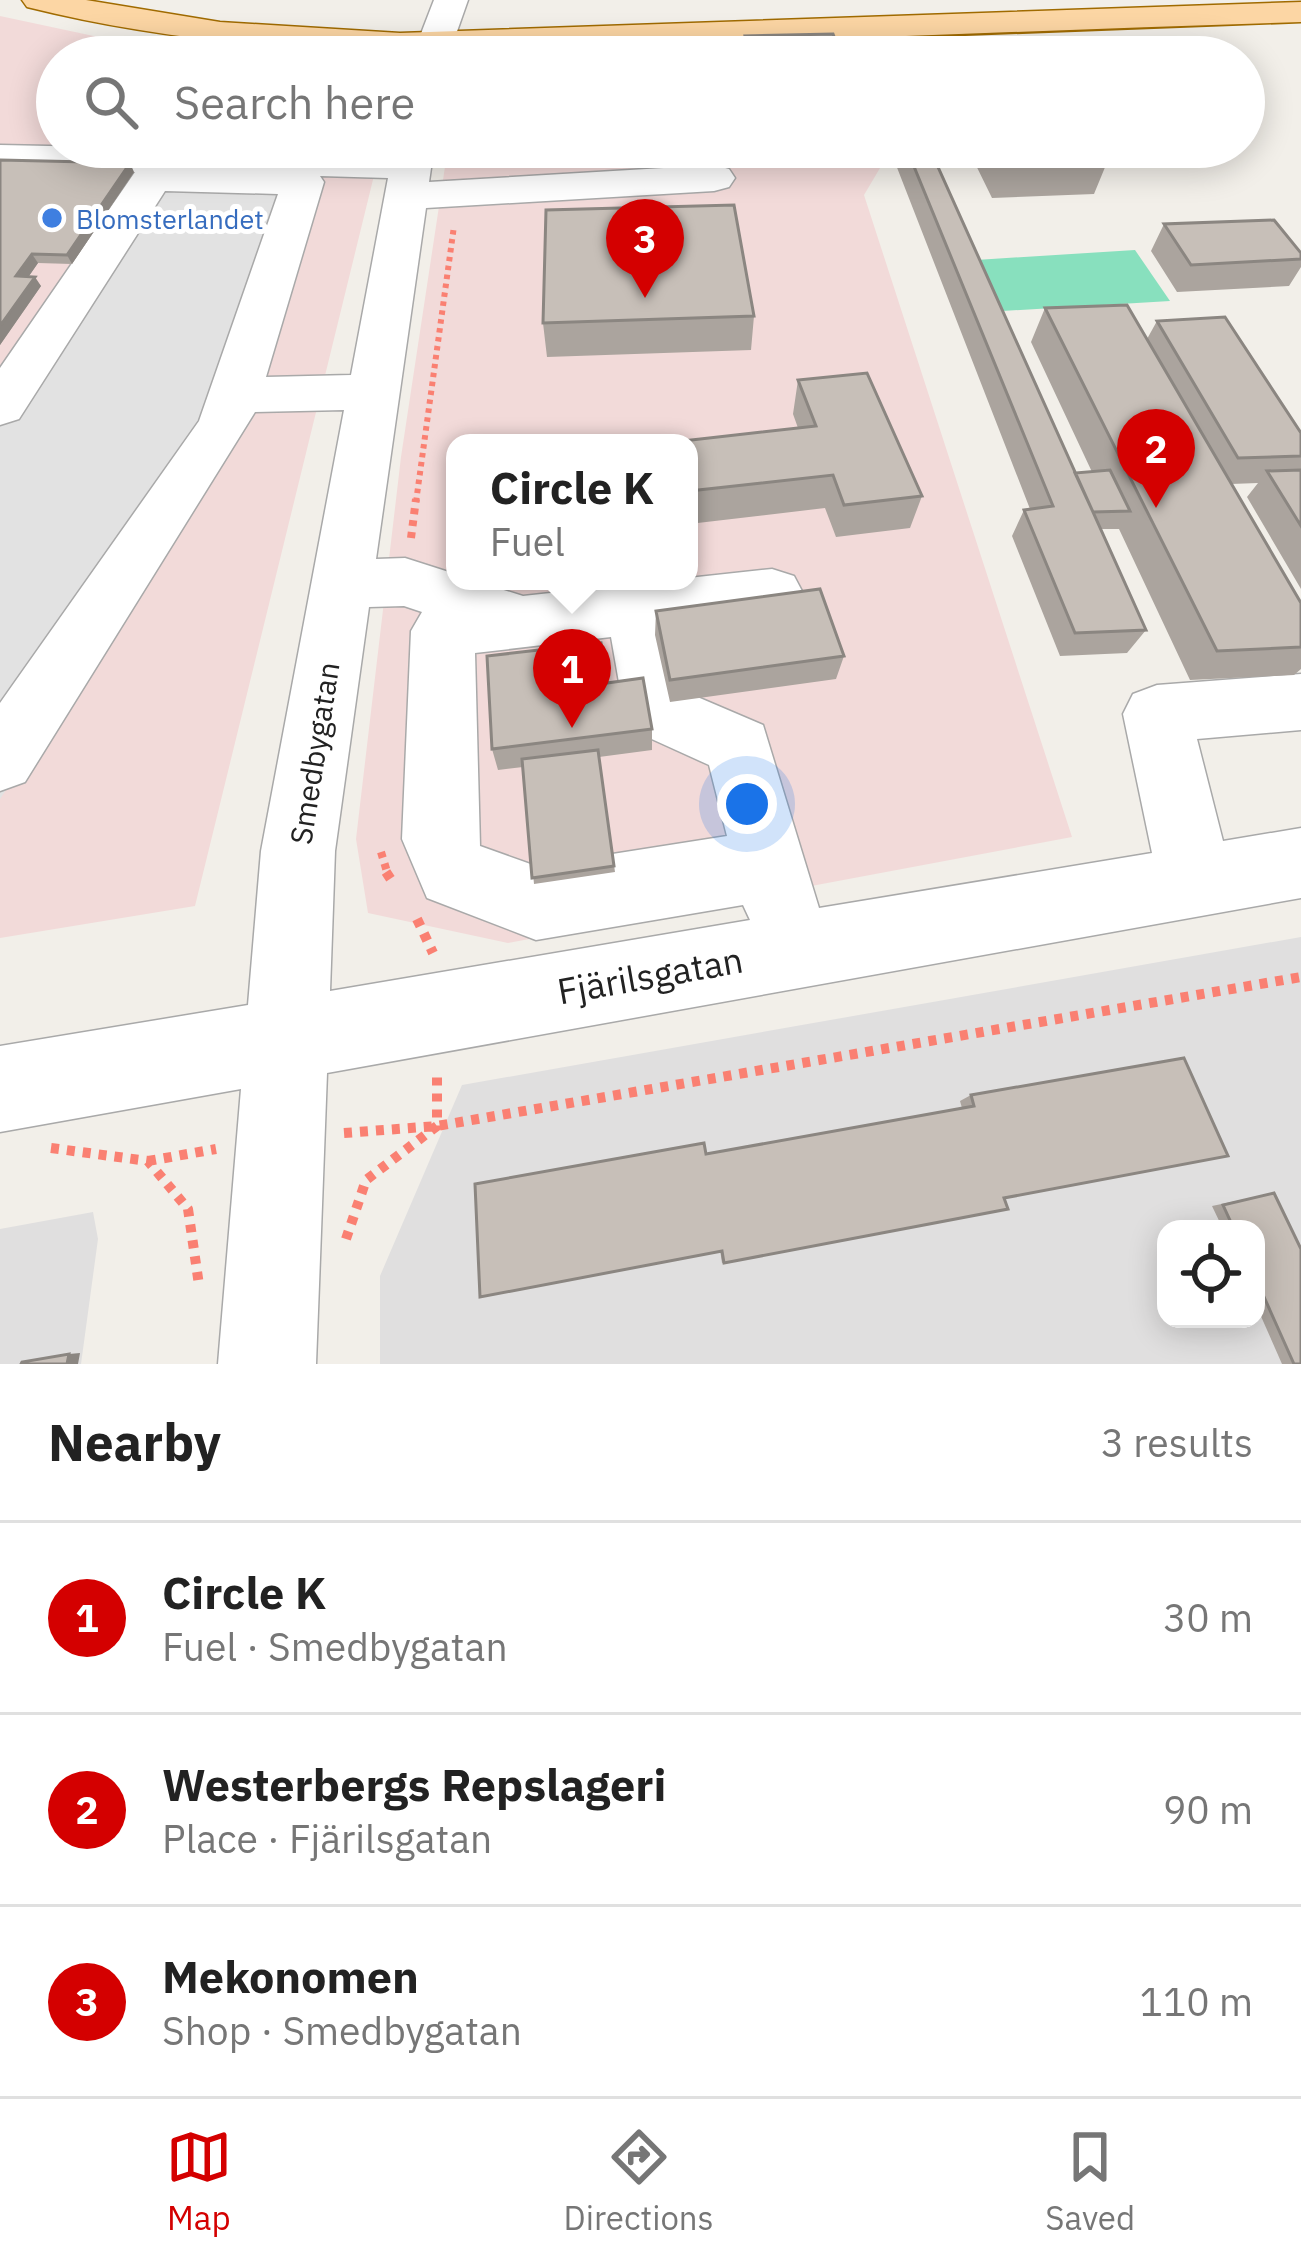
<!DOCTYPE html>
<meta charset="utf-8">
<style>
body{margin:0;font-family:"IBM Plex Sans",sans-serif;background:#f6f6f6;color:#222}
.controls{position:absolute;right:36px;bottom:36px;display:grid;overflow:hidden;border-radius:24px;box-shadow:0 6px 30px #0003}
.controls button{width:108px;height:108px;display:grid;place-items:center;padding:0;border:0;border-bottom:3px solid #e0e0e0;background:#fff;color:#222;font:60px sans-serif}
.you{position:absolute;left:747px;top:804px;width:42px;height:42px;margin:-30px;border:9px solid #fff;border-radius:50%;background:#1a73e8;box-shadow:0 0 0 18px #1a73e833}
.badge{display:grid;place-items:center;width:78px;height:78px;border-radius:50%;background:#d40000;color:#fff;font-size:39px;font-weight:700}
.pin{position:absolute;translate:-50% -99px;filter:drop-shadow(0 3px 6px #0008)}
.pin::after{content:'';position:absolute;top:63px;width:42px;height:36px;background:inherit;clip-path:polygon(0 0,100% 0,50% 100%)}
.popup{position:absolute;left:446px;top:434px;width:252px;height:156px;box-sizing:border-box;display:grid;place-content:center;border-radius:24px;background:#fff;filter:drop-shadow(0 3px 9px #0005);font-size:39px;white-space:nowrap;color:#767676}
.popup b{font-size:45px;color:#222}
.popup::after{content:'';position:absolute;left:50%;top:100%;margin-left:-24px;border:24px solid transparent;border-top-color:#fff}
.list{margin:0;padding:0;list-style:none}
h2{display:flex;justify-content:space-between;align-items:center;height:156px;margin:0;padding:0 48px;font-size:51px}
h2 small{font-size:39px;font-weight:400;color:#767676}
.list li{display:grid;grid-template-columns:78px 1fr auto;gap:36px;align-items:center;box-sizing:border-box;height:192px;padding:0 48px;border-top:3px solid #e0e0e0}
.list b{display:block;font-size:45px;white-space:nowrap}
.list p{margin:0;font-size:39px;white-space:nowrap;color:#767676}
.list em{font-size:39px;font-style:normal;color:#767676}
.icon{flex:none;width:66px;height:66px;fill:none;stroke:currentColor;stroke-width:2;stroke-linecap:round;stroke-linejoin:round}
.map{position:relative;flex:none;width:1301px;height:1364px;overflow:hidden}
.search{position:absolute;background:#fff;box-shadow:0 6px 30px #0003;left:36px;right:36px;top:36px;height:132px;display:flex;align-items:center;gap:30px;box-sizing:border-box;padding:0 42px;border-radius:66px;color:#767676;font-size:45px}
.sheet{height:732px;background:#fff}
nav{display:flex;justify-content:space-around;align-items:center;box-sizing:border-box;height:168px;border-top:3px solid #e0e0e0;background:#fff;font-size:33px;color:#767676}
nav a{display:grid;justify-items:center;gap:6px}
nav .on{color:#d40000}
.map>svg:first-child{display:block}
.residential{fill:#e0dfdf;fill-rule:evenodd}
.commercial{fill:#f2dad9;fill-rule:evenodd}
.pitch{fill:#88e0be}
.parking{fill:#e2e2e2}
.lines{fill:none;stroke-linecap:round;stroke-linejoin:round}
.minor-casing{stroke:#a9a9a9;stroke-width:3}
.major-casing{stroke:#a06b00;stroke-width:3}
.path-far2{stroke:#fa8072;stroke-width:6;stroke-dasharray:4.5 4.5;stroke-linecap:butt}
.path-far1{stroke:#fa8072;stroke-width:8;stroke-dasharray:6 6;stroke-linecap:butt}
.path{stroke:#fa8072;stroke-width:10;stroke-dasharray:8 8;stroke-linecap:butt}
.minor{fill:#fff;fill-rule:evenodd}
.major{fill:#fcd6a4;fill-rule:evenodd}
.wall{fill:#aba49e}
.shaded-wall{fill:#8b8681}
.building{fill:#c7bfb8;stroke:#8b8681;stroke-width:3}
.shop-dot{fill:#3f7fe0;stroke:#fff;stroke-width:4.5}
.labels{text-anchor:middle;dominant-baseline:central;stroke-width:10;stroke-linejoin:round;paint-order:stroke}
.far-shop-label{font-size:27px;fill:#366cbe;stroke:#fff;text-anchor:start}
.street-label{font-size:30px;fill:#222;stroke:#fff}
.near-street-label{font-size:36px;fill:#222;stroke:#fff}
</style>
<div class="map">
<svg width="1301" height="1364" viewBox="0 0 1301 1364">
<rect width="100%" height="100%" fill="#f2efe9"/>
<path class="residential" d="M1301 937V1364H380V1276L462 1085ZM1166 1229H1256V1319H1166Z
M93 1212 98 1239 81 1364H0V1229Z"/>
<path class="commercial" d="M0 16 103 38 301 57H57V147H381L195 906 0 938Z
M448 147H877L883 163 864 195 1072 837 508 943 368 913 356 839 401 457ZM455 443H689V581H455Z"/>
<path class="pitch" d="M1135 250 1170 301 1002 311 976 260Z"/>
<path class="parking" d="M139 169 322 171 252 420 0 799V381Z"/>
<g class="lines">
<g class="minor-casing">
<path id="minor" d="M434 0H468L448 57H412Z
M0 145 393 153 394 147H434L429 182 714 165 729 169 735 178 729 187 714 191 426 208 376 559 405 558 455 574V581H475L523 596 772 569 794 576 803 593 794 610 673 629 688 693 763 725 819 908 1152 853 1123 714 1133 694 1157 685 1301 674V730L1197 739 1223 841 1301 828V898L327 1073 316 1364H218L241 1089 0 1132V1046L248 1005 261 851 344 410 255 412 25 782 0 791V703L199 421 278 194 165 191 19 419 0 425V368L135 172 0 169ZM320 176 388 178 351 375 266 377 324 182ZM404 606 422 612 411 631 402 839 427 898 536 940 743 905 750 920 330 991 335 851 369 607ZM611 637 624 711 634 731 709 765 727 836 536 866 480 846 475 653Z"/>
</g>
<g class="major-casing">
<path id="major" d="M22 0H86L220 22 400 33 1301 2V22C1123 28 945 34 767 42 518 54 272 68 27 7Z"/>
</g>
<path class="path-far2" d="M416 502 454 226"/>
<path class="path-far1" d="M411 538 416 499
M381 852 388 875"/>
<path class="path" d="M386 872 392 881
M417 919 433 953
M344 1133 437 1126 1301 977
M51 1148 148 1161 188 1209 199 1285
M148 1161 216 1149
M346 1239 366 1180 437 1126V1076"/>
<use href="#minor" class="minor"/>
<use href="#major" class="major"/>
</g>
<path class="wall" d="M745 36 840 52 839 57H743Z
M612 147V161L529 163 528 154Z
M889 147H929L1075 473 1092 472 1031 342 1045 308 1147 339 1157 321 1301 433V589L1247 497 1258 483 1231 484 1301 603V669L1294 675 1190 680 1119 529H1100L1146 630 1127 653 1060 656 1012 536 1024 510 1030 509Z
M967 147H1100L1108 160 1094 194 992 198Z
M0 160 134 172 72 264 38 263 29 276 41 286 0 345Z
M1164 224 1301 253V267L1289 286 1177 292 1151 251Z
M754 316 751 350 547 357 543 323Z
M798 380 922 496 910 528 836 537 825 508 689 524V443L798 428 793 414Z
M656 611 844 656 836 679 670 702 655 635Z
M607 683 652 729V750L599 757 615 872 534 884 523 767 498 770 492 749Z
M971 1095 1004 1198 722 1263 706 1154 962 1108 960 1101Z
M1274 1193 1301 1364H1282L1256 1305V1229H1223L1212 1206Z"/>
<path class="shaded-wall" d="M130 163 134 172 72 264 67 255Z
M32 254 38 263 22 286 16 276Z
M35 277 41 286 0 345V326Z
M80 1353 78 1364H67L69 1354Z"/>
<path class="building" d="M833 34 840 52 749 54 745 36Z
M106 49 157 50 152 57H99Z
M240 50 254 57H222Z
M1037 52 1041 57H946L945 55Z
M528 147H612V152L528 154Z
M906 147H929L1146 630 1075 633 1024 510 1053 506Z
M994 147H1100L1108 160 1003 164Z
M0 160 130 163 67 255 32 254 16 276 35 277 0 326Z
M734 205 754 316 543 323 546 210Z
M1274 220 1301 253V259L1191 265 1164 224Z
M1127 305 1301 603V647L1217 651 1045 308Z
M1225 317 1301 433V456L1238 458 1157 321Z
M867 373 922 496 844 505 833 475 689 491V443H665L816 426 798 380Z
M1110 470 1130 511 1093 512 1075 473Z
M1301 470V526L1267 471Z
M820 589 844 656 670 680 656 611Z
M601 643 607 683 643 678 652 729 492 749 487 656Z
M598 750 614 866 532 878 522 759Z
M1184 1058 1228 1156 1004 1198 1008 1209 724 1263 722 1251 480 1297 475 1184 704 1143 706 1154 974 1106 971 1095Z
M1274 1193 1301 1249V1364H1294L1256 1279V1229H1234L1223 1205Z
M69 1354 67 1364H21L22 1362Z"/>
<circle class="shop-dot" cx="52" cy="218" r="12"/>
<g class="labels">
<g class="far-shop-label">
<text x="76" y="218">Blomsterlandet</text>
</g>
<g class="street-label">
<text transform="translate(314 753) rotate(-81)">Smedbygatan</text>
</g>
<g class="near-street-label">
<text transform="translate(650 975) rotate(-10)">Fjärilsgatan</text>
</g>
</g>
</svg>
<div class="controls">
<button><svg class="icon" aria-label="locate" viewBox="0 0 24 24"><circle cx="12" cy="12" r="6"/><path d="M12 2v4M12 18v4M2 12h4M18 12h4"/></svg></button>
</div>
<div class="you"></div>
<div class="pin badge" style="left:572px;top:728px">1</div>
<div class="popup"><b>Circle K</b>Fuel</div>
<div class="pin badge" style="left:1156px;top:508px">2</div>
<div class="pin badge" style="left:645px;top:298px">3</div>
<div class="search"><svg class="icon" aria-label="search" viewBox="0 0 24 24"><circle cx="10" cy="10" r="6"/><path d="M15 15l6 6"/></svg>Search here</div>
</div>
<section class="sheet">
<h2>Nearby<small>3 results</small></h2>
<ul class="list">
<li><span class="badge">1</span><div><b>Circle K</b><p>Fuel · Smedbygatan</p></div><em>30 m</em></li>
<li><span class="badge">2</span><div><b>Westerbergs Repslageri</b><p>Place · Fjärilsgatan</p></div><em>90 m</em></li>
<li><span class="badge">3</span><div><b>Mekonomen</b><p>Shop · Smedbygatan</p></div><em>110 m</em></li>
</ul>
</section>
<nav>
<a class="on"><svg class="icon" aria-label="map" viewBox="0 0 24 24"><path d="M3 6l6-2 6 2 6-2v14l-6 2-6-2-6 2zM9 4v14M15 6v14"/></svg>Map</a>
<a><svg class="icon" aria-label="directions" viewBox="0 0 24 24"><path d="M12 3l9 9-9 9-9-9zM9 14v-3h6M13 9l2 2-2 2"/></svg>Directions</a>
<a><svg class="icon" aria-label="saved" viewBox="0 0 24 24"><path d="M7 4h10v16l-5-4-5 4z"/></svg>Saved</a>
</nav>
